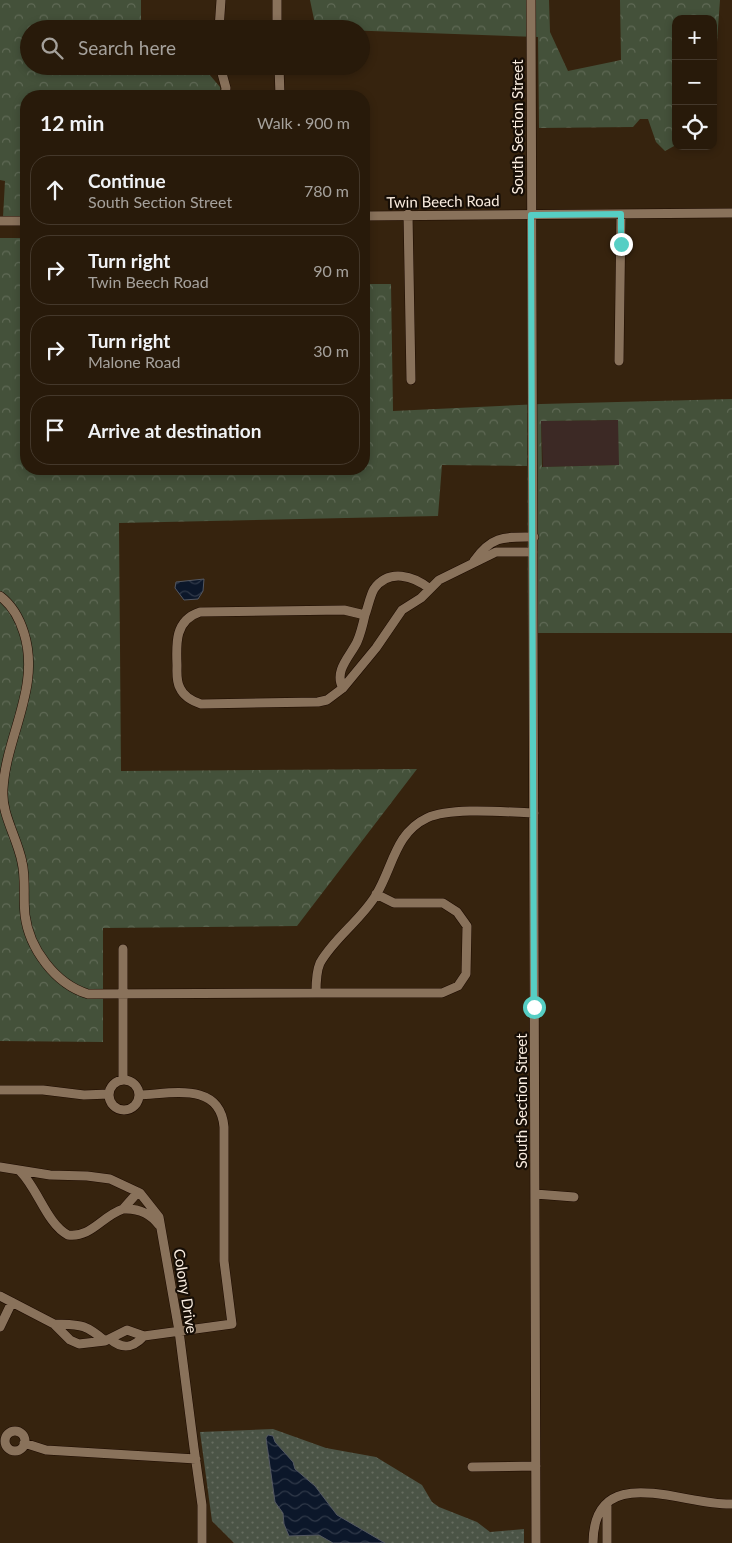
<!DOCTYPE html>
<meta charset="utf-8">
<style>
body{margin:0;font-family:Lato,sans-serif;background:#302313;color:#f1f3f6}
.controls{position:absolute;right:15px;top:15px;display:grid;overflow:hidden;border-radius:10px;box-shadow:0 2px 8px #0003}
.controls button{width:45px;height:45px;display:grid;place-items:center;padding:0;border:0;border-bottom:1px solid #44382b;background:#281a0a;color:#f1f3f6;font:25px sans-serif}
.stop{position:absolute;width:15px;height:15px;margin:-11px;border:4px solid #56cec4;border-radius:50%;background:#fff}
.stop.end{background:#56cec4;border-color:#fff;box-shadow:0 1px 5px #0008}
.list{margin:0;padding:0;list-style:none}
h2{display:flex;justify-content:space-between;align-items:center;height:65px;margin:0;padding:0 20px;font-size:21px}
h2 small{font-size:16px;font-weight:400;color:#a5a19c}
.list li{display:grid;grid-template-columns:32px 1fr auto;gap:15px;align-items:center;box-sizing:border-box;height:70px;margin:0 10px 10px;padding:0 10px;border:1px solid #44382b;border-radius:20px}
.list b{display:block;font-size:19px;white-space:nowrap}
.list p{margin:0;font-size:16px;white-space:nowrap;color:#a5a19c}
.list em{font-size:16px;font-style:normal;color:#a5a19c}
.icon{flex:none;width:28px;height:28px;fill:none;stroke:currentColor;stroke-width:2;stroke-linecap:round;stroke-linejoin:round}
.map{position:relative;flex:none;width:732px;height:1543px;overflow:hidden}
.search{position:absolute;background:#281a0a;box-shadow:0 2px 8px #0003;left:20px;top:20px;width:350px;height:55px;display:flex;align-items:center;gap:12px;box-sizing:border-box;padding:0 18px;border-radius:28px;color:#a5a19c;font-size:19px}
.panel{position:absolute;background:#281a0a;box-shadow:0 2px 8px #0003;left:20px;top:90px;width:350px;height:385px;border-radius:20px}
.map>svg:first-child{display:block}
.commercial{fill:#3c2925}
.grass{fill:url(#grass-dots)}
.forest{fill:url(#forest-crowns);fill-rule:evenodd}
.water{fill:url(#water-waves);stroke:#535761}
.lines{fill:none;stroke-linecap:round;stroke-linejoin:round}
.minor-casing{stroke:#1d0b00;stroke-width:10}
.minor{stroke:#89725b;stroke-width:9}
.route{stroke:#56cec4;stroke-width:6}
.labels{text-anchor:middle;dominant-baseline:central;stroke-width:4.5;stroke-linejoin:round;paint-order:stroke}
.street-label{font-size:15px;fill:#faede0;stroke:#170e06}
</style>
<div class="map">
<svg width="732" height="1543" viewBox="0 0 732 1543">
<defs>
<pattern id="grass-dots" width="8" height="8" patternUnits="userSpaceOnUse" patternTransform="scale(1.25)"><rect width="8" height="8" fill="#4b5446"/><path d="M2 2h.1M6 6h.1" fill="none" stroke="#666d60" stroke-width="1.8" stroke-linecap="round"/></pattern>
<pattern id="forest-crowns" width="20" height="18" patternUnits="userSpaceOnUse" patternTransform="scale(1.25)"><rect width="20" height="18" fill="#44513a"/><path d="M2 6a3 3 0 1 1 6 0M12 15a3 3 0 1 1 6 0" fill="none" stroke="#606a56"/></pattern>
<pattern id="water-waves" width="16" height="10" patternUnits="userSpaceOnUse" patternTransform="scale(1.25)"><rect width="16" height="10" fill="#0c172a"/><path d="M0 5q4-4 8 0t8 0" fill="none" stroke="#303949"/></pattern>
</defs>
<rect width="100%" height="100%" fill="#36230e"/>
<path class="commercial" d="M619 420V465L543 467 541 421Z"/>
<path class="grass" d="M273 1429 326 1448 376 1457 422 1485 432 1502 439 1507 477 1522 490 1532 524 1529V1543H234L212 1521 200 1432Z"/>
<path class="forest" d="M0 0H141V29H29V66H171L209 74 220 87 221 96H26V217H3L5 181 0 180Z
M310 0H549L550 32 568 71 621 60 620 0H720L715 70H713V19H676V145L665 151 656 142 648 119H640L633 127 539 128 538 37 316 29Z
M0 238H26V469H364V284H391L393 411 541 404 732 399V633H528L527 466 442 465 438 516 119 523 121 771 417 769 297 926 103 928V1042L0 1041ZM618 420 619 465 542 467 541 421Z"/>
<path class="water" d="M204 579 203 591 198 599 184 600 175 588 176 582Z
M268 1435 273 1436 275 1442 293 1462 295 1469 315 1486 337 1515 385 1543H333L319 1535 289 1536 284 1524 283 1513 275 1502 266 1438Z"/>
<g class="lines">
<g class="minor-casing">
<path id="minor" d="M277 0V29
M531 0 536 1543
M219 29 221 0
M220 66 226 88 225 96
M279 66 280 96
M408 214 411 380
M364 216 732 213
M0 221H26
M619 361 621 214
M474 561C492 535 505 537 534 537
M0 596C12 605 20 620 24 633 41 687 6 736 3 789 1 814 17 837 22 862 26 879 23 897 25 915 29 948 55 984 88 994L316 993
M365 615C368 607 370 596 374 589 389 568 414 576 430 589
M343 688C333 671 351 655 357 642 361 633 363 624 365 615L344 610 200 612C175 620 176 643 177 665 177 673 176 681 180 688 184 697 192 701 201 704L318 702 327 700 343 688 376 648 402 610 421 598 439 580 496 552H533
M376 894 394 903H443L457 912 467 926 466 974 458 986 442 993H316C316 983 316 972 320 963 334 938 361 920 376 895 393 867 395 833 427 818 451 807 506 812 534 813
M123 1080V949
M109 1095a15 15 0 1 1 30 0a15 15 0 1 1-30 0Z
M0 1090H43L84 1095 109 1094
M139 1095C171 1094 220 1081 224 1127V1261L232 1324 144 1336
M0 1167 50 1175 87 1176 110 1179 140 1193 159 1217 179 1331 194 1448 202 1505V1543
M20 1171C38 1189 47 1224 68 1235 91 1238 102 1216 123 1209
M138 1192 123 1209C138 1208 150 1213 159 1225
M535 1194 574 1197
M0 1296 54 1324 70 1340 79 1344 105 1341C84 1323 80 1325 54 1324
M0 1327 12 1302
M105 1341 127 1330 144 1336C133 1348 123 1350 110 1339
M5 1441a10 10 0 1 1 20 0a10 10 0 1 1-20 0Z
M24 1443 46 1450 196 1459
M472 1467 536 1466
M593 1543C594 1459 683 1506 732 1504
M607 1543V1504"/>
</g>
<use href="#minor" class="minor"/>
</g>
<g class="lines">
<path class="route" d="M534 1007 531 215 621 214V244"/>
</g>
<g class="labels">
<g class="street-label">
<text transform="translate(517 127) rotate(-90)">South Section Street</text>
<text transform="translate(443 201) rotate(-1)">Twin Beech Road</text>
<text transform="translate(521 1101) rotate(-90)">South Section Street</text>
<text transform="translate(186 1291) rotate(81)">Colony Drive</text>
</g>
</g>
</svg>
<div class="controls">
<button>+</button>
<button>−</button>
<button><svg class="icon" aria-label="locate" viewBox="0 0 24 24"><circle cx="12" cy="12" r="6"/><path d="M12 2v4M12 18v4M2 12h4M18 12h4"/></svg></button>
</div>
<div class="stop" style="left:534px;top:1007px"></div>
<div class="stop end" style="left:621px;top:244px"></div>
<div class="search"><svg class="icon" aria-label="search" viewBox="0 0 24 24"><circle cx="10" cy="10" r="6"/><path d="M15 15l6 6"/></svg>Search here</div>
<section class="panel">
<h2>12 min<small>Walk · 900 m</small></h2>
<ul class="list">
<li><svg class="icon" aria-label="ahead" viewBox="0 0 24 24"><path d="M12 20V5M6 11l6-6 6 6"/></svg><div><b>Continue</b><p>South Section Street</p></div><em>780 m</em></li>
<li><svg class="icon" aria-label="right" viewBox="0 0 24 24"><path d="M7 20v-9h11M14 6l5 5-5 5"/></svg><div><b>Turn right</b><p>Twin Beech Road</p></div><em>90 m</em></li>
<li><svg class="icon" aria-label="right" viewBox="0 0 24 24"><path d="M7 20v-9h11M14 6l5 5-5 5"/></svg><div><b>Turn right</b><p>Malone Road</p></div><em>30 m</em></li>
<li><svg class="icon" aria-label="arrive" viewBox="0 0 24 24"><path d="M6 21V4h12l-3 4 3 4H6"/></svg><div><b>Arrive at destination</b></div></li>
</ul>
</section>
</div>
